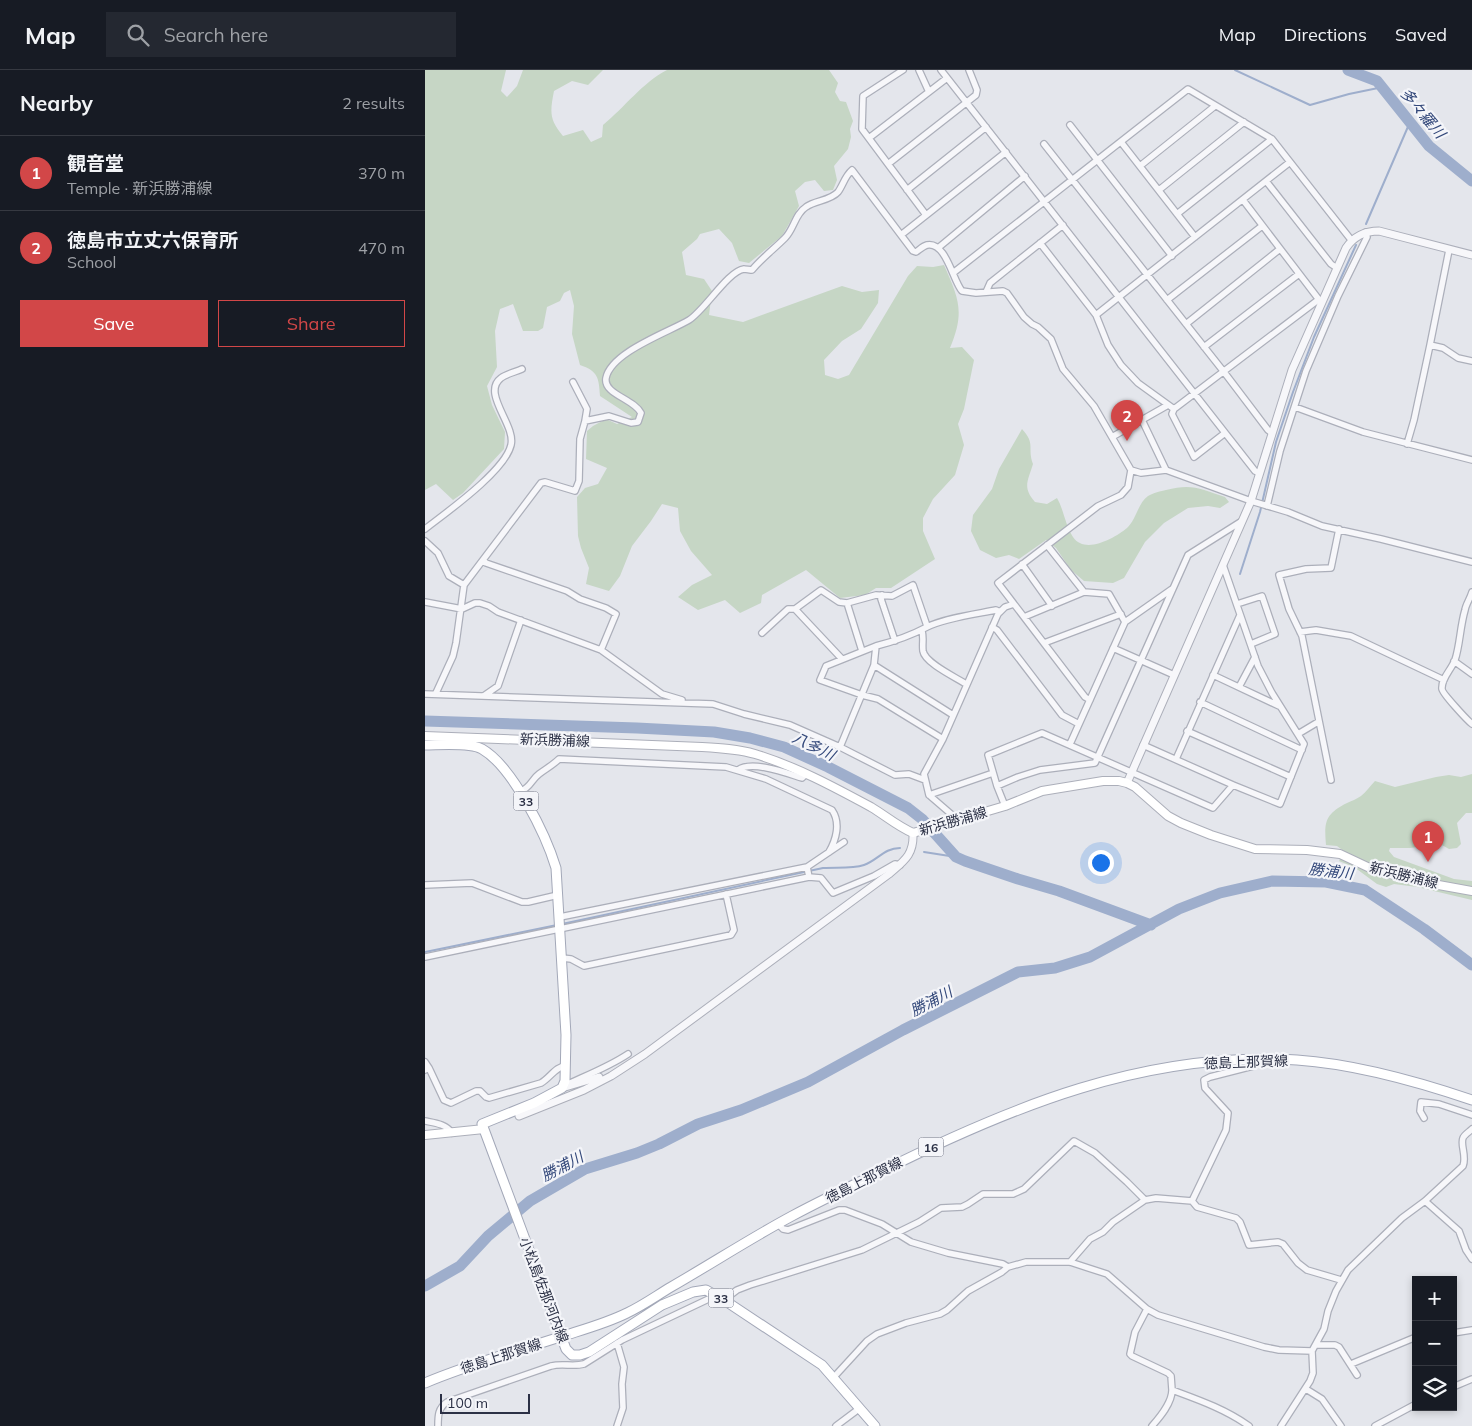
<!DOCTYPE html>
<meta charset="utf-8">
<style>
body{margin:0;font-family:Mulish,"Noto Sans JP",sans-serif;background:#242831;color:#f1f3f6}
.controls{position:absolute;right:15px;bottom:15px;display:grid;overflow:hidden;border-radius:0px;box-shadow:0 2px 8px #0003}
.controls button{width:45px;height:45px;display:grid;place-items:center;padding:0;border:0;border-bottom:1px solid #363941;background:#171b24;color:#f1f3f6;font:25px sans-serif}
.scale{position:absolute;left:15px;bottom:12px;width:90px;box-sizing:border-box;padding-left:5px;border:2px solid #2b3045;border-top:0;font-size:14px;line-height:18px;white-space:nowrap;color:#2b3045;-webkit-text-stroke:4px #f4f5f9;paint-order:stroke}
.you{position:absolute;left:675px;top:792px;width:18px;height:18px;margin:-12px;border:4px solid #fff;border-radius:50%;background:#1a73e8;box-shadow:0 0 0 8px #1a73e833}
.badge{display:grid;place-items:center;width:32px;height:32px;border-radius:50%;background:#d24748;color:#fff;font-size:16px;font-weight:700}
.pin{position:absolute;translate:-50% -41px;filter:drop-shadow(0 1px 2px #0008)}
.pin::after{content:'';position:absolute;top:26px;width:18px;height:15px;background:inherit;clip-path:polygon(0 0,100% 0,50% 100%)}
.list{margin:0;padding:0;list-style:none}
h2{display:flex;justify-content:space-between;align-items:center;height:65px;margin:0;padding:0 20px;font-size:21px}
h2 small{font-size:16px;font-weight:400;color:#9ea1a6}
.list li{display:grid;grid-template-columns:32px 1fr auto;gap:15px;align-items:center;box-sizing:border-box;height:75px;padding:0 20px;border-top:1px solid #363941}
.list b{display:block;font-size:19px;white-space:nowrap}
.list p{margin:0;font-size:16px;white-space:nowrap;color:#9ea1a6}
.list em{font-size:16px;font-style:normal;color:#9ea1a6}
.actions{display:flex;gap:10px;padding:15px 20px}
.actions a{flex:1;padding:11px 0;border:1px solid #d24748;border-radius:0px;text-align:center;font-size:18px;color:#d24748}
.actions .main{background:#d24748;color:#fff}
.icon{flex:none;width:28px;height:28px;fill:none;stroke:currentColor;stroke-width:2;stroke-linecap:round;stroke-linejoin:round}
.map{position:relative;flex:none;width:1047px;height:1356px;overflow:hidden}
header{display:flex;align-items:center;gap:30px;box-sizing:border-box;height:70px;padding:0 25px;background:#171b24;border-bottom:1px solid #363941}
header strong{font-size:24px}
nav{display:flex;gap:28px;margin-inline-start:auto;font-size:18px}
.search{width:350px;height:45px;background:#242831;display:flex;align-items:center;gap:12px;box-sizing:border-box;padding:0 18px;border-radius:0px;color:#9ea1a6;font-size:19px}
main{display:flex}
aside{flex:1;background:#171b24}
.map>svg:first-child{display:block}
.green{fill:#c6d6c5}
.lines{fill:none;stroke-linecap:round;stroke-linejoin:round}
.stream{stroke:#9eaecc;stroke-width:2}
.river{stroke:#9eaecc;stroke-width:11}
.minor-casing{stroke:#acafba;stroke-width:8}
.tertiary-casing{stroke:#acafba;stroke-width:9}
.secondary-casing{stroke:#acafba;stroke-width:10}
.primary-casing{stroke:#a3a8b8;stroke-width:11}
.minor{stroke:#f7f7fa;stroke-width:5.5}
.tertiary{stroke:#f7f7fa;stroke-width:7}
.secondary{stroke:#fff;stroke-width:8}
.primary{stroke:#fff;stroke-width:9}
.labels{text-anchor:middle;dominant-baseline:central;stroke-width:4.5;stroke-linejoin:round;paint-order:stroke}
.shield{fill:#f4f5f9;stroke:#676b7b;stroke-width:1}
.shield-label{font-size:12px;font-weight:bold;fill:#2b3045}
.street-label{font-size:14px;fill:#2b3045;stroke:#f4f5f9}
.water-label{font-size:15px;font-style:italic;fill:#33487a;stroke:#f4f5f9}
</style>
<header>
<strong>Map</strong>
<div class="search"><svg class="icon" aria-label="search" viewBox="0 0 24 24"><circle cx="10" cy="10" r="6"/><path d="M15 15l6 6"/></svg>Search here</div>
<nav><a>Map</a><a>Directions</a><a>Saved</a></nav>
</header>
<main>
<aside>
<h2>Nearby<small>2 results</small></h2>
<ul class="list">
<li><span class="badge">1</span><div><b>観音堂</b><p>Temple · 新浜勝浦線</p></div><em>370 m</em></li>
<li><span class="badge">2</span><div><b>徳島市立丈六保育所</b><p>School</p></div><em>470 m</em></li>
</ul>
<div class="actions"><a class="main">Save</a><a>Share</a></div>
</aside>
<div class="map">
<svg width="1047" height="1356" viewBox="0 0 1047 1356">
<rect width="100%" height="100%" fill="#e4e6ec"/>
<path class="green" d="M0 0H81L76 21 82 27 92 16 98 0H178L163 15 147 11 129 21C125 42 124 49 138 66L158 60 166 72 177 67 178 55C200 37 217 13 242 0H404L413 13 410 22 415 31 421 32 428 51 425 59 426 67 423 79 409 96 412 110 408 120 399 121 390 110 380 112 370 121 374 136 357 166 324 193 314 191 307 173 294 159 275 164 272 169 257 182 261 205 279 209 287 221 284 245 318 252 417 216 437 222 454 220 453 233 436 259 417 271 399 290 400 305 413 309 424 305 483 206 492 196 508 197 519 195C534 229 540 242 525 278L537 277 549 290 539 339 533 354 539 375 530 405 508 429 498 448V461L510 489 466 518H451L440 525 415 528 381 500 337 525 336 533 315 543 300 530 273 540 253 527 267 515 287 505 266 481 255 461 253 438 237 434 226 451 207 476 195 506 184 521 161 514 164 498 156 478 153 466 152 427 160 418 173 414 182 398 161 389 162 361 168 356 181 349 192 354 207 347 175 326C174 308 173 301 155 295L147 264 149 236 145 220 139 223 135 231 122 237 118 258 113 261H98L88 234 75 239 70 261 72 297 62 316 67 335 80 362 79 379 38 423 28 430 11 414 0 420Z
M597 359C611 374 602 378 608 394 603 411 597 417 610 432L622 434 632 428C639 440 640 455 648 467 660 485 690 468 702 458 711 450 713 433 723 426 728 423 736 421 741 420 767 413 776 419 800 427L804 432 795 438 783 436 763 438 739 453 720 472 699 508 688 513 659 511 646 500 631 478 621 470 594 489 584 485 571 488 555 480 546 461 548 445 567 419 574 399Z
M1047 704V743H1041L1032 753 1036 774 1032 778 1024 779 1015 774 985 778H965L964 781 969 787 1029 809 1047 811V830L992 817 969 814 961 817 952 814 929 797 914 791 920 782 912 776 901 775C899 752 900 744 922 733 926 731 932 729 936 726 941 722 945 716 950 711L970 717 1011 707 1024 705 1036 707Z"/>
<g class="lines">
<path class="stream" d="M810 0 885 35 924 24 958 17
M941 154 985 52
M815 504 835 442 851 372 868 322 889 267 931 175
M499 782 531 787
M137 854 398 798C411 797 427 799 439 795 453 790 459 778 475 778
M0 882 132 855"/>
<path class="river" d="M923 0 952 11 1004 76 1047 111
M0 651 212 658 289 662 325 668 359 677 403 697 483 738 497 749 531 787 540 791 593 809 634 821 726 855
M0 1216 35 1196 63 1166 105 1131 160 1099 212 1083 234 1074 273 1054 316 1040 383 1012 478 960 593 902 630 898 665 887 754 839 795 823 847 811 901 812 940 820 999 859 1047 895"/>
<g class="minor-casing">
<path id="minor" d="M478 0 438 26 437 59 501 145
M494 0 504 22
M516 0 830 401 834 403
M645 55 747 186
M444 68 522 8
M696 72 770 167
M619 74 799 302 843 360 847 363
M463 94 551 25 552 20 544 0
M715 96 790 36
M841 111 906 194 912 198
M482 120 561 57
M734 120 819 52
M818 130 895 231
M752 144 847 69
M476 165 581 82
M615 173 671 245 683 275 696 295 713 313 749 339
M513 178 600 106
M1024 180 1005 275 1018 278 1033 288 1047 291
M528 203 763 19 847 69 927 171
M561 222 565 213 638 155
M742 230 837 156
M671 245 865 92
M761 254 855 179
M779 277 874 204
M870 337 938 362 1047 390
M717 350 741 400
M160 351 184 346 206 353 213 352 216 343C209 329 178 324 181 308 186 282 244 262 264 250 280 240 303 201 319 199 320 199 326 200 327 200 337 188 349 179 360 168 369 159 370 144 381 137 390 130 405 131 413 122 418 115 420 106 427 100L488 181 491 182C494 180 498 176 502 175 521 171 528 211 537 221L551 223 578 221 582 223 599 247 607 254 613 257 626 269 638 299 669 336 706 400 716 403 741 400 826 431 863 442 897 456 956 469 1047 492
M800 363 769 387 747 344 749 339 893 230
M687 367 743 335
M982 374 989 350 1005 275
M842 436 855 381 881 301 913 226 942 167 941 162
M0 459C22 442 80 401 86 375 91 355 56 323 76 308 81 304 90 302 97 299
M0 471 13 483 24 506 39 515 31 573 28 586 11 623
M622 475 659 522 684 524 700 552
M58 490 61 493 142 521 155 529 181 538 191 544 176 580
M597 494 627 536
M39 515 116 413 120 412 150 421 154 411 155 369 160 351 162 339 148 312
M1047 522C1045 529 1041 534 1040 540 1035 557 1035 575 1030 590 1026 600 1016 609 1017 619 1017 623 1042 650 1047 654
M457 525 456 529 470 571
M0 532 37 539 50 533H55L64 536 73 542 176 580 237 624 257 630
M812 534 837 526 850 564 826 574
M599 547 659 522
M567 557 572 560 637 645 654 654
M497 561C499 568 497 574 498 581 500 593 530 607 541 614
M875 562 891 560 926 566 1019 610
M337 563 363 539H370
M619 573 696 544
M451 576 401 596 395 610 437 625 453 629 518 669
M688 578 749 605
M437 581 422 533 451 525 467 526 488 515 502 556
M417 589 370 539 396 520 414 532 422 533
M1029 591 1047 604
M449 595 528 645
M788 605 854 636
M814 617 830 587
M0 624 288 634 319 644 365 655 415 677 470 705 484 704 500 710
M60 625 73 616 96 550
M665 630 660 627 573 513 673 436 696 425 703 417 706 400
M775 632 877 680
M762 661 866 707
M873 664 893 652
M645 674 700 552 747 519
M718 675 808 715 855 734 879 674 847 623 833 596 798 495
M415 677 449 595 451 576C471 571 485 566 502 557 520 548 551 544 571 540L575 542
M751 689 815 545
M313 700C327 690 361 703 377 708L381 704
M906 710 877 566 864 539 854 505 881 499 906 498 914 459
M572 716 593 707 615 700 670 693 763 485 817 451
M96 721C106 717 106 710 114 704 122 698 128 695 134 689L301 697 341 709 407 740C416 753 411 770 404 782
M504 725 568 703
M580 736 572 716 563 685 617 663 788 738 808 715
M533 750 504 725 499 704 518 669 573 544 580 537 589 534
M419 772 382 797 384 807 396 808 408 823 449 806 470 794 475 795
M0 815 47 813 97 832H103L133 825
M135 847 382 797
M0 887 384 807
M137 888 146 889 159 896 306 865 309 860 301 824
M832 990 831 994 828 996 785 1007 779 1010 780 1018 803 1043 801 1060 767 1131 772 1137 811 1148 815 1152 824 1175 853 1172 858 1174 873 1193 882 1200 916 1210
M0 992 4 998 0 1000
M4 998 19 1030 26 1033 51 1021H55L61 1027 64 1028 116 1013C125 1008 131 996 141 996
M145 1013C165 1004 185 996 203 984
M999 1048 995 1041 996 1032 1014 1034 1047 1045
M0 1051C10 1053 21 1054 27 1063
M1000 1131 1034 1161 1041 1180 1047 1189
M353 1154 358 1159 363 1160 414 1140H420L457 1154 486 1172 523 1183 578 1194 583 1197
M645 1192 665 1169 678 1162 688 1152 720 1130 731 1128 767 1131
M299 1230 312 1220 325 1215 437 1180 494 1152 516 1138 537 1137 543 1134 558 1124H588L599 1119 649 1071 670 1083 702 1112 720 1130
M722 1239 710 1262 705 1284 707 1286 743 1303 746 1306 747 1320C774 1330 800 1339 824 1356
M1028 1263 1047 1260
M192 1273 199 1297 197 1314 198 1338 192 1356
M892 1275H910L914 1277 932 1305
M926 1294 991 1267
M409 1307 442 1271 452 1264 481 1253 515 1244 522 1240 543 1221 577 1202 583 1197 601 1192H645L682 1204 722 1239 733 1245 839 1277 854 1280 887 1281
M1028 1317 1047 1309
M881 1319 897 1329 916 1356
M13 1356C13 1346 13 1338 22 1332L126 1296C137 1293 148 1297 159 1294L197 1270 292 1225
M411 1356 435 1338
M727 1356C735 1347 747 1333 747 1320
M856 1356 885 1311 888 1303 887 1281 899 1259 903 1241 911 1221 923 1200 977 1148 1000 1131 1038 1096C1042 1086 1035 1075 1038 1068 1039 1065 1044 1062 1047 1059
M950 1356 991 1334"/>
</g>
<g class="tertiary-casing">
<path id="tertiary" d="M702 713 826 431 867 300 921 178C929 166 940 161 954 161L1047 185
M137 1018 174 1007
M94 1046 159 1020 186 1006 220 984 464 804C479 791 489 785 488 763"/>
</g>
<g class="secondary-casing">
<path id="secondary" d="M0 666 277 677C295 678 313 679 330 684 370 696 409 717 446 737 461 746 472 756 488 763L580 736 617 721 678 711H694L702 713 710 717 743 746 756 753 786 765 830 779 882 780 915 784 949 800 997 812 1047 821
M0 1065 59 1059"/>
</g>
<g class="primary-casing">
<path id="primary" d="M0 675C14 675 45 672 57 679 88 697 121 765 131 798L141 965 140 1011 137 1018 109 1033 57 1054 141 1279 147 1285H155L164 1282 237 1235 268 1222 281 1220 299 1230 397 1295 450 1356
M0 1313C45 1294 92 1281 138 1266 160 1259 182 1253 202 1243 217 1236 231 1226 246 1217 286 1194 326 1168 367 1146 395 1131 424 1117 453 1103 585 1037 720 981 872 990 931 994 991 1011 1047 1030"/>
</g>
<use href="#minor" class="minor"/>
<use href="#tertiary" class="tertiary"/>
<use href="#secondary" class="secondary"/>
<use href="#primary" class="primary"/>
</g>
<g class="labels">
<g class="shield">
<rect x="88.5" y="721.5" width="25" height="19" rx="4"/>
<rect x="493.5" y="1067.5" width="25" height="19" rx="4"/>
<rect x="283.5" y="1218.5" width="25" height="19" rx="4"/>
</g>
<g class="shield-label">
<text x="101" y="731">33</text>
<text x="506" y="1077">16</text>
<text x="296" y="1228">33</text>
</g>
<g class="street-label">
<text transform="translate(130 670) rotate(2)">新浜勝浦線</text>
<text transform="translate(528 751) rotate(-16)">新浜勝浦線</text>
<text transform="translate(979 805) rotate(14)">新浜勝浦線</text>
<text transform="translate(821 992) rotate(-2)">徳島上那賀線</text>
<text transform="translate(439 1110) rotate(-27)">徳島上那賀線</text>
<text transform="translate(119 1220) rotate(69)">小松島佐那河内線</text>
<text transform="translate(76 1286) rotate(-18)">徳島上那賀線</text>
</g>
<g class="water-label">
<text transform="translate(998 43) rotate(50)">多々羅川</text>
<text transform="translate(389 676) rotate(26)">八多川</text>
<text transform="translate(906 801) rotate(7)">勝浦川</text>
<text transform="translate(506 931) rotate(-28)">勝浦川</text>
<text transform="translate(137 1096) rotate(-28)">勝浦川</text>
</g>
</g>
</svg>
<div class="controls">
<button>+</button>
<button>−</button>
<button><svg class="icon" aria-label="layers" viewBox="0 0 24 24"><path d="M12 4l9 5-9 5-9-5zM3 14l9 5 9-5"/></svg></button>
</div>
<div class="scale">100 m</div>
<div class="you"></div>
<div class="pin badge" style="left:1003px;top:792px">1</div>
<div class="pin badge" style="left:702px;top:371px">2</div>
</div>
</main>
